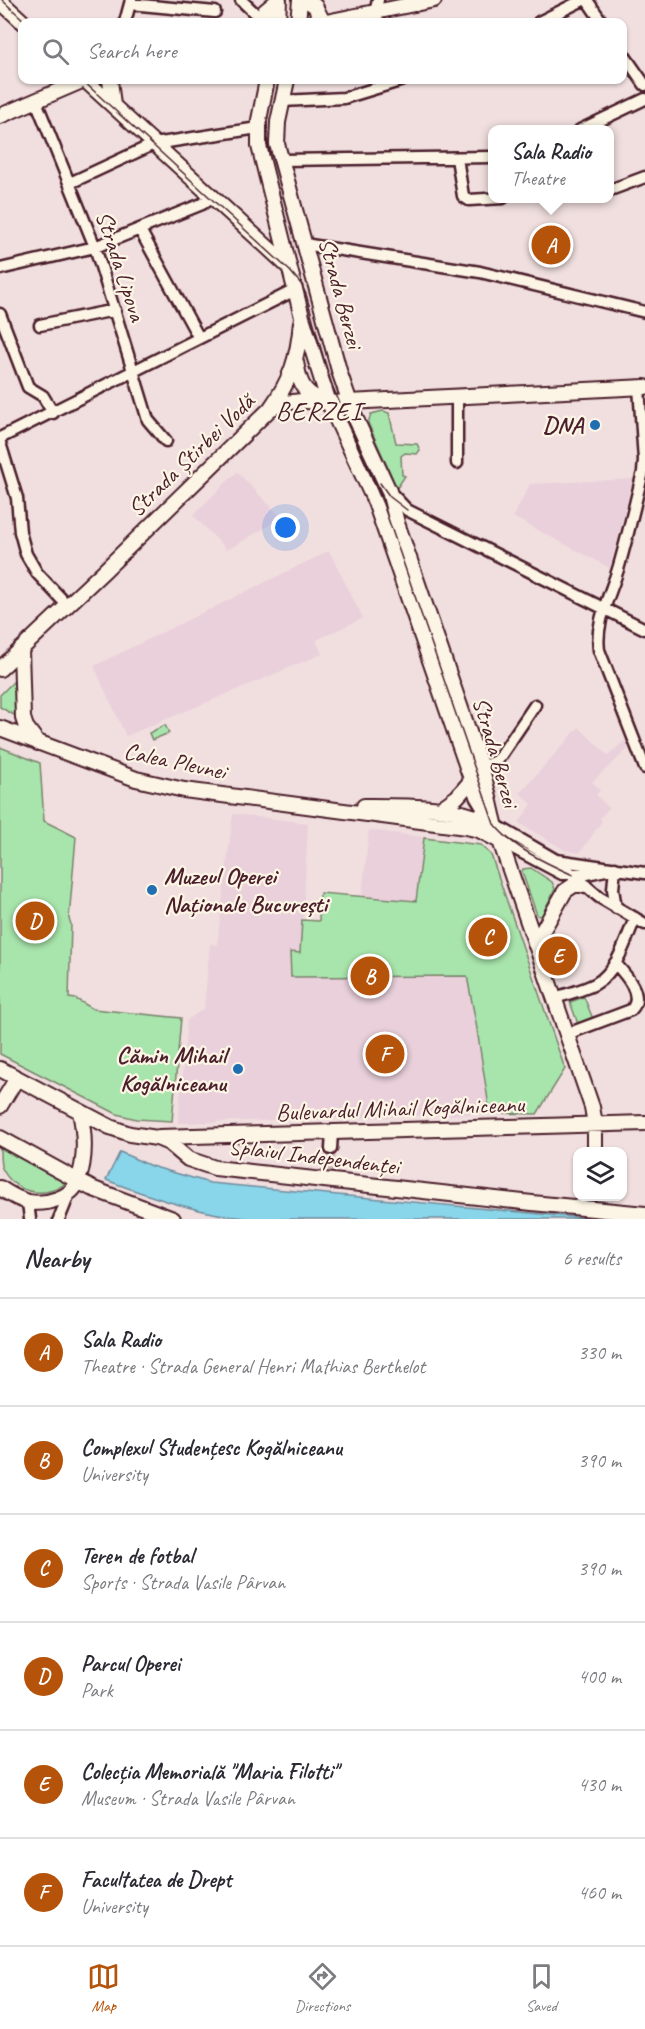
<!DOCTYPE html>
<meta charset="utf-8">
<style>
body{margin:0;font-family:Caveat,sans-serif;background:#f2f2f3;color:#2b2b33}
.controls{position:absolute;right:18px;bottom:18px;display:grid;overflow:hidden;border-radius:12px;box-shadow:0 2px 4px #0004}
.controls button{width:54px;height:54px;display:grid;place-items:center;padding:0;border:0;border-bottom:2px solid #e1e1e2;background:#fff;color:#2b2b33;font:30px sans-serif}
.you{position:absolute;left:286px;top:528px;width:21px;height:21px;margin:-15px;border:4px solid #fff;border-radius:50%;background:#1a73e8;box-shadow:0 0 0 9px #1a73e833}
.badge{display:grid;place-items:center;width:39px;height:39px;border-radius:50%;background:#b45309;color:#fff;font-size:20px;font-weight:700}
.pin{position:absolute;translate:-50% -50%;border:3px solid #fff;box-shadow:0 2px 6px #0006}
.popup{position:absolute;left:488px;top:125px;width:126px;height:78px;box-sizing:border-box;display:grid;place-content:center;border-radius:12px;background:#fff;filter:drop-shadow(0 2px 4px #0005);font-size:20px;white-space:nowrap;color:#7c7c81}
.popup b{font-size:22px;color:#2b2b33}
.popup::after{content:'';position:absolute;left:50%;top:100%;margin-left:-12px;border:12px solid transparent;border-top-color:#fff}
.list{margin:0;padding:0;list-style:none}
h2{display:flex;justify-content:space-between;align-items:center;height:78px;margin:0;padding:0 24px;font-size:26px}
h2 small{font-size:20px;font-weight:400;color:#7c7c81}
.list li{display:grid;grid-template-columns:39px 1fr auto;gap:18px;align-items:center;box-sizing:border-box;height:108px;padding:0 24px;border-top:2px solid #e1e1e2}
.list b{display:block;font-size:22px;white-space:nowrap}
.list p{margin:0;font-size:20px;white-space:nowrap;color:#7c7c81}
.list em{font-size:20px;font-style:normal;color:#7c7c81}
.icon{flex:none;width:33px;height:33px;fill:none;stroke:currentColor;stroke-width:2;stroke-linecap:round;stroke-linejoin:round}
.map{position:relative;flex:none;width:645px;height:1219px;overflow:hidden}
.search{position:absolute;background:#fff;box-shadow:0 2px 4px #0004;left:18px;right:18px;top:18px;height:66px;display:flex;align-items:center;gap:15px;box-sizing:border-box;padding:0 21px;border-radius:12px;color:#7c7c81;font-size:22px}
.sheet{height:726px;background:#fff}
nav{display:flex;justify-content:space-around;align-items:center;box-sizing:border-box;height:84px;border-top:2px solid #e1e1e2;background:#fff;font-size:16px;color:#7c7c81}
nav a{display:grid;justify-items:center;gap:3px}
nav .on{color:#b45309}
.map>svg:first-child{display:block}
.built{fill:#e9d0db}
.green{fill:#a8e5ac;stroke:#79826c;stroke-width:1.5}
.water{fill:#89d5e9;stroke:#708c9d;stroke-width:1.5}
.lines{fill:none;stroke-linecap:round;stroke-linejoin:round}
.minor-tunnel{stroke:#d0b9bb;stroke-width:10;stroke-dasharray:10 5;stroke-linecap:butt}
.minor-casing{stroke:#4a1f2b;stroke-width:15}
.major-casing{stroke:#4a1f2b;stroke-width:18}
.minor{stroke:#fcf5e5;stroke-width:10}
.major{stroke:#fcf5e5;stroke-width:14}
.tram{stroke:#4a1f2b;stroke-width:1.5}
.poi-dot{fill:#1f6fb2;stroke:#fcf5e5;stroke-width:2}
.labels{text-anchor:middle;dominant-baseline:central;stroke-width:4.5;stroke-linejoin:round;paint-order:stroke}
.street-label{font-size:24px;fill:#4a1f2b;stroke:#fcf5e5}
.poi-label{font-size:24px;font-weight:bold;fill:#4a1f2b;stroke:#fcf5e5;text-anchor:end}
.neighbourhood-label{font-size:26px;letter-spacing:1.5px;fill:#4a1f2b;stroke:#fcf5e5}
</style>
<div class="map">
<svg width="645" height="1219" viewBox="0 0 645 1219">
<rect width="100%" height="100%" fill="#f1dfdf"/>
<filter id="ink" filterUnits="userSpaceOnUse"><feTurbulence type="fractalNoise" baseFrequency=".0167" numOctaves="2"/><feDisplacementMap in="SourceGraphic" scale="12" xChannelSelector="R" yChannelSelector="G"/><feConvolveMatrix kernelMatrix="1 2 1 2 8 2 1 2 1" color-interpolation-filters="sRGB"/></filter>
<g filter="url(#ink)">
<path class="built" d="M237 472 282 518 227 550 193 515Z
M633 479 610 568 513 517 530 484Z
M329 551 363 618 316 640 322 654 126 736 94 666Z
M579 727 608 756 625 740 628 749 592 782 600 790 596 795 609 808 600 818 602 821 580 853 565 850 519 823 532 804 520 793Z
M233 814 308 823 303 920 318 921 320 893 362 896 369 830 481 845 488 851 565 1068 539 1112 178 1123 187 1020 204 1009 210 944 217 945Z"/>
<path class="green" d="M383 411 389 413 396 443 417 444 420 450 417 454 405 453 401 456 402 475 405 476 397 488 368 423 371 414Z
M17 678 19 718 0 707V695Z
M165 725 169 733 152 740 149 733Z
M0 747 40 763 44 821 76 837 69 919 71 924 69 998 76 999 93 1009 181 1018 172 1121 136 1119 117 1114 0 1054Z
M424 838 481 845 491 855 565 1069 537 1114 490 1113 476 1023 467 976 291 977 290 952 300 953 302 920 319 921 320 893 416 901Z
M531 868 552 882 555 889 541 917 537 915 522 872 523 869Z
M584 997 593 1019 578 1024 570 1002Z
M0 1147V1146L66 1183C43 1200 13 1193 1 1166 0 1160 0 1152 0 1147Z"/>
<path class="water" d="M120 1152 151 1166 210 1183 594 1219H254C203 1215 154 1198 106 1180Z"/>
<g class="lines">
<path class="minor-tunnel" d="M329 1178 331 1149"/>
<g class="minor-casing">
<path id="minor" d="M241 0 262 20
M587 0 602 22
M130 4 215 12
M125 22 131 0
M378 22 375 13 378 0
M539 22 583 0
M622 52 645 85
M36 101 95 247 148 420 166 441
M282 101 344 98 403 80
M580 130 645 99
M457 158 463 196 469 200 503 198
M281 160 492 157
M70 183 154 144 258 128
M610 190 645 177
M140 230 199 338
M304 244 480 272 645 312
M0 269 95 247 202 204 212 197
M0 314 28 387 43 396 53 413
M40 325 115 310
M639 387 644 460 643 472C635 503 628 535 619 566 611 594 595 621 599 650L645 768
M457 398V463
M0 438 295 290
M0 443 17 498 20 532 26 554 37 573 67 605
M390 492 407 510 645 629
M481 767 497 761 535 705
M494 824 556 860 599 897 645 924
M500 841 562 874H587L615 868
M556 860 645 873
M615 868 613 889 616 908
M554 998C568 994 583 990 595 984 617 972 626 940 635 918
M567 1034 631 1010C645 996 626 975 615 963
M331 1149 332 1132
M28 1202 30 1219
M59 1219 70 1192"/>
</g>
<g class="major-casing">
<path id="major" d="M306 0 315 6 323 22
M0 1 23 22
M261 22 265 11 278 0
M278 22 279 0
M298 22 300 0
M326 22 434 0
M85 80 289 267
M110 80 113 105
M267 80 259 120V146L302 317 329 403 375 502 477 796 491 819
M287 80 278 122 277 144 340 374 355 417 389 491 397 523 481 767C489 792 492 817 500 841L592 1107 595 1124V1152
M0 116 84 80
M296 362C299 380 302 392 319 399
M270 409C291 380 298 358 301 322
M21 649 23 718 26 727 38 743
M0 669 104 571 270 409C289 399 309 400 329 403L645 387
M0 728 136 779 184 790 466 827 479 830 500 841
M364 806C408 806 454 805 494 824
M440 809 457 797 471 781
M535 944 565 891 574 885H583
M0 1069 110 1127 130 1134 157 1138 169 1143 188 1159 215 1168 532 1203 645 1214
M0 1106 17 1078
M159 1137 645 1123
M0 1138 91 1188 173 1219
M0 1188C9 1194 19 1200 29 1202 46 1205 72 1198 78 1181 86 1159 85 1135 80 1112"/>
</g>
<use href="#minor" class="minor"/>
<use href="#major" class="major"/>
<path class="tram" d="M2 0 26 22
M82 80 290 271 301 284 306 294 329 378 383 504 494 824C513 848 546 863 573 875
M380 483 390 497 407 510"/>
</g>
</g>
<g class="poi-dot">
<circle cx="595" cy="425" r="6"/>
<circle cx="152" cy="890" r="6"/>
<circle cx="238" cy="1069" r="6"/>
</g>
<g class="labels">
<g class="street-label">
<text transform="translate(121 266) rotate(72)">Strada Lipova</text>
<text transform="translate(341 293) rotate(75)">Strada Berzei</text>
<text transform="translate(191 455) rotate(-44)">Strada Știrbei Vodă</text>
<text transform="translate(496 752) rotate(74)">Strada Berzei</text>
<text transform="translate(175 761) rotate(12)">Calea Plevnei</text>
<text transform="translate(400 1108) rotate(-2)">Bulevardul Mihail Kogălniceanu</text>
<text transform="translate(314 1156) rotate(7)">Splaiul Independenței</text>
</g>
<g class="poi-label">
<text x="583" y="425">DNA</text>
<text x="164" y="876" text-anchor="start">Muzeul Operei<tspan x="164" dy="28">Naționale București</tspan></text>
<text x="226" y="1055">Cămin Mihail<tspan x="226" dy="28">Kogălniceanu</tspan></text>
</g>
<g class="neighbourhood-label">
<text x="319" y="411">BERZEI</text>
</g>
</g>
</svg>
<div class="controls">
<button><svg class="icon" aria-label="layers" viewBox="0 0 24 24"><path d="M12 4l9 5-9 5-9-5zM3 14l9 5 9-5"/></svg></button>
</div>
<div class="you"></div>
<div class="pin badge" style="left:551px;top:245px">A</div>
<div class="popup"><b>Sala Radio</b>Theatre</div>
<div class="pin badge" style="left:370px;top:976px">B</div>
<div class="pin badge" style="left:488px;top:937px">C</div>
<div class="pin badge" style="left:35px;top:921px">D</div>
<div class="pin badge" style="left:558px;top:956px">E</div>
<div class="pin badge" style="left:385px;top:1054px">F</div>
<div class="search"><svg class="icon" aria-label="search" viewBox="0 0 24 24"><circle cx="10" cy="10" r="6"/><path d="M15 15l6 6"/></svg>Search here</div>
</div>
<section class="sheet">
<h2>Nearby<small>6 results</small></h2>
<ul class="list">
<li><span class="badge">A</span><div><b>Sala Radio</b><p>Theatre · Strada General Henri Mathias Berthelot</p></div><em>330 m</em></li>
<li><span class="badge">B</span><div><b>Complexul Studențesc Kogălniceanu</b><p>University</p></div><em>390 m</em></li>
<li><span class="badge">C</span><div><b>Teren de fotbal</b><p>Sports · Strada Vasile Pârvan</p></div><em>390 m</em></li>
<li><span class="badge">D</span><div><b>Parcul Operei</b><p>Park</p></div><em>400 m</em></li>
<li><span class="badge">E</span><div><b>Colecția Memorială &quot;Maria Filotti&quot;</b><p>Museum · Strada Vasile Pârvan</p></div><em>430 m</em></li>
<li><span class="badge">F</span><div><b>Facultatea de Drept</b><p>University</p></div><em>460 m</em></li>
</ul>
</section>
<nav>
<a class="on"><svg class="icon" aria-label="map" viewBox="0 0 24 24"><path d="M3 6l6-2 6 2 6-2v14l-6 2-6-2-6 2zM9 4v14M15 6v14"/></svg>Map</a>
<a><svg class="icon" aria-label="directions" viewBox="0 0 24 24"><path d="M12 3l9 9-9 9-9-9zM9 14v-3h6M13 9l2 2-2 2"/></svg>Directions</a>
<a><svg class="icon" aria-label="saved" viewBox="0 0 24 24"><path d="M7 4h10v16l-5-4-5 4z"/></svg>Saved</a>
</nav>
